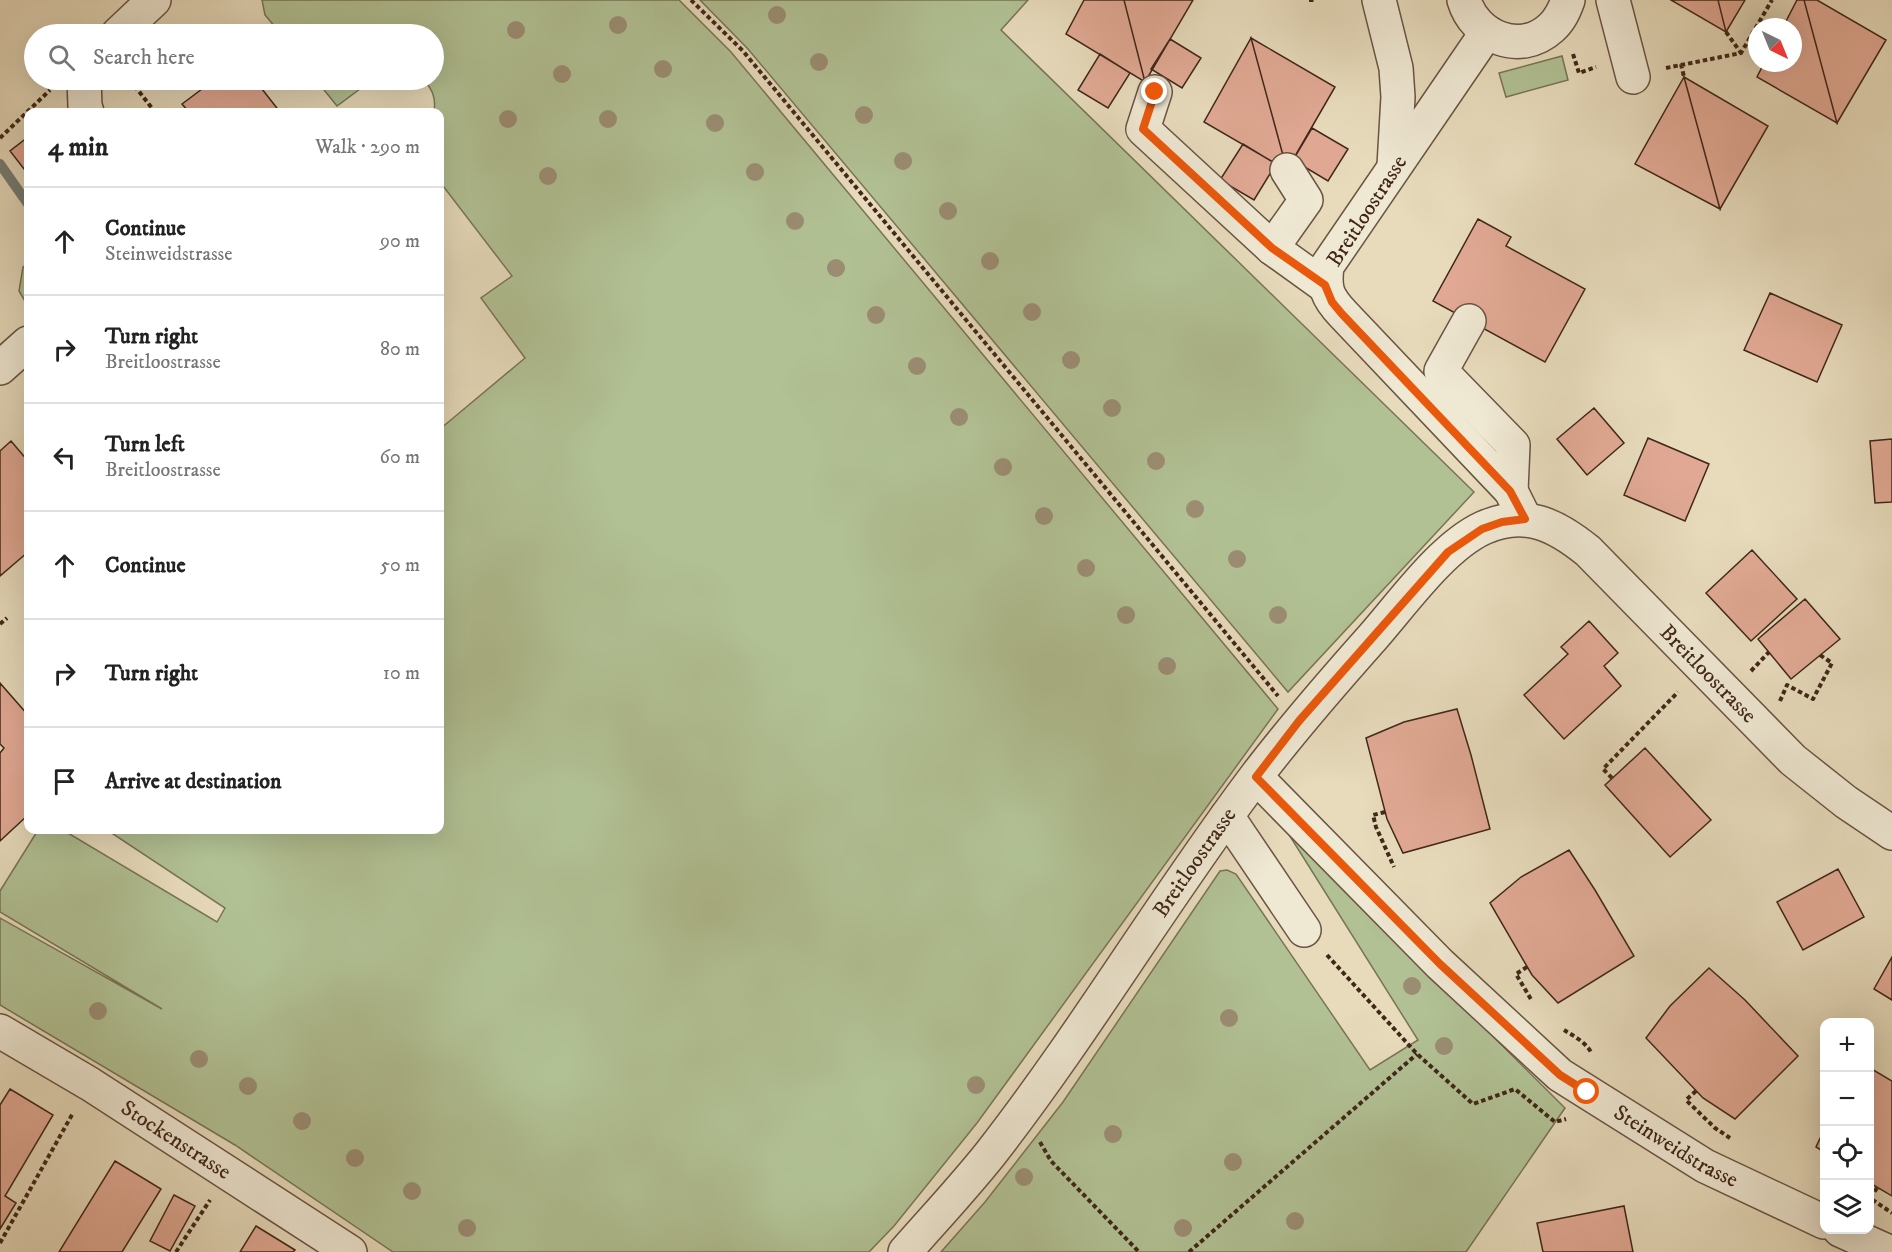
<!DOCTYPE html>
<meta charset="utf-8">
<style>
body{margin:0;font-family:"IM FELL DW Pica",serif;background:#f6f6f6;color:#222}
.controls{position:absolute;right:18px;bottom:18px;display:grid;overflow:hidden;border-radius:12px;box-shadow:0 6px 24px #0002}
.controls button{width:54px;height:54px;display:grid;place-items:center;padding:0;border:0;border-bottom:2px solid #e0e0e0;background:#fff;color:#222;font:30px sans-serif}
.compass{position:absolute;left:1748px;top:18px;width:54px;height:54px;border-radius:50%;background:#fff;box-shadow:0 6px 24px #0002;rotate:137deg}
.stop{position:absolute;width:18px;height:18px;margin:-14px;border:4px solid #ea580c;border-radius:50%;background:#fff}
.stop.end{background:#ea580c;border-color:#fff;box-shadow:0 2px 6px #0008}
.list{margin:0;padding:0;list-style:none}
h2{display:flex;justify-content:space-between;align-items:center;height:78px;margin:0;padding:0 24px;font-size:26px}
h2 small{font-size:20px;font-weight:400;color:#767676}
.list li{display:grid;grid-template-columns:39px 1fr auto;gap:18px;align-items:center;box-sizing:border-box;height:108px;padding:0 24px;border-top:2px solid #e0e0e0}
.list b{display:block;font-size:22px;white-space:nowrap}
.list p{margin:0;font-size:20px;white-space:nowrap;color:#767676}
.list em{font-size:20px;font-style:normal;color:#767676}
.icon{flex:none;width:33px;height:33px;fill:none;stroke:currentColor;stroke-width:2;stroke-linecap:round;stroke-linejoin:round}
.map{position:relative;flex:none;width:1892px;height:1252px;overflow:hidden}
.search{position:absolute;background:#fff;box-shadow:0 6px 24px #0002;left:24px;top:24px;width:420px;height:66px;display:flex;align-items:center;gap:15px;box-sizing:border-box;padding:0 21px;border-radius:33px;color:#767676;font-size:22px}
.panel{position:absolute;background:#fff;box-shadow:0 6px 24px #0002;left:24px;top:108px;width:420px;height:726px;border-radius:12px}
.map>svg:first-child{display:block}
.green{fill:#b1c194;stroke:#787456;stroke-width:1.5}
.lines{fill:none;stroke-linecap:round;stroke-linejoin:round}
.stream{stroke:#767f79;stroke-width:10}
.building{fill:#e1a994;stroke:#402719;stroke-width:1.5}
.minor-casing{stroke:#6a5442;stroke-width:36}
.path{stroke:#402719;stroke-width:4;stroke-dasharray:4.5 3;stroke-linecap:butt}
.minor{stroke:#efe8d3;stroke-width:33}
.tree{fill:#9b8d73}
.route{stroke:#ea580c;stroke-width:8}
.labels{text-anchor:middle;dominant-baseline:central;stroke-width:4.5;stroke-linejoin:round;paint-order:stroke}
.street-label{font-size:22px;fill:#402719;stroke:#efe8d3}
</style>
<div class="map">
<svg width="1892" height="1252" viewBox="0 0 1892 1252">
<rect width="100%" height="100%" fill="#e7dbbc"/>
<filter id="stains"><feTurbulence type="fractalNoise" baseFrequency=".00333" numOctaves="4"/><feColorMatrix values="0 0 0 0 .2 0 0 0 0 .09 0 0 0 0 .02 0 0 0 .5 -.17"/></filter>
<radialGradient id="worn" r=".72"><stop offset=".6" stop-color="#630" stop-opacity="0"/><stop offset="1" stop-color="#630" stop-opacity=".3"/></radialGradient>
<path class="green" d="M262 0H679L731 52 1278 709 977 1123 894 1226 869 1252H393L235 1145 0 1005V918L162 1009 0 912V891L38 830H63L217 922 225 908 107 830H440V429L525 358 481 298 512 276 440 182V112H434C436 99 433 90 424 80H434V34H281L265 15Z
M700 0H1028L1001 30 1474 492 1288 692 748 49Z
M1562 56 1568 80 1506 97 1499 73Z
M316 80H372L337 106Z
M28 264V306L19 291 23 267Z
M1288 833 1565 1108 1466 1252H941L985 1202 1063 1102 1220 871 1227 870 1236 874 1370 1070 1418 1040Z"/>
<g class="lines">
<path class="stream" d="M0 164 28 204"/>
</g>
<path class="building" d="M1084 0H1124L1145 82 1066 34Z
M1124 0H1193L1145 82Z
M1671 0H1718L1726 32Z
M1718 0H1745L1726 32Z
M1797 0H1804L1837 123 1757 77 1764 63H1793V27H1783Z
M1804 0H1817L1886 40 1837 123Z
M1251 38 1335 87 1287 170Z
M1251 38 1287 170 1204 122Z
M1170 39 1201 58 1182 88 1151 69Z
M1100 54 1130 73 1108 108 1078 90Z
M1684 77 1768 126 1720 209Z
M1684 77 1720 209 1635 164Z
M214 80H255L280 112H189L182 104Z
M1312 128 1348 149 1328 181 1293 160Z
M28 137V174L10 151Z
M1243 144 1276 164 1254 200 1220 180Z
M1478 219 1511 237 1506 246 1585 289 1545 362 1433 301Z
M1770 293 1842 325 1817 382 1744 350Z
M1594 408 1624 443 1587 475 1557 439Z
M1648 438 1709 464 1685 521 1624 495Z
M1892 439V502L1875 503 1870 441Z
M11 441 28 461V552L0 576V451Z
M1752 550 1797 599 1751 641 1706 593Z
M1805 599 1840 639 1791 679 1758 639Z
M1589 621 1618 653 1604 666 1621 686 1564 739 1524 695 1568 654 1561 647Z
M0 683 28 715V815L0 841V753L4 748 0 744Z
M1457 709 1471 755 1490 829 1403 853 1387 819 1366 738 1404 722Z
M1645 748 1711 820 1670 857 1605 785Z
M1569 850 1595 890 1634 956 1558 1003 1532 975 1490 903 1521 877Z
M1838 869 1864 917 1803 950 1777 902Z
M1892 957V1000L1874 989Z
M1709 968 1745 1000 1798 1056 1735 1119 1703 1098 1646 1038 1670 1006Z
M1870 1068 1892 1081V1196L1870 1183Z
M10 1089 53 1115 5 1196 16 1203 0 1229V1105Z
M1824 1130V1152L1816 1147Z
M115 1161 161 1189 122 1252H59Z
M174 1195 195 1206 170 1251 150 1241Z
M1624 1206 1633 1252H1543L1537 1223Z
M256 1226 295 1250 293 1252H240Z"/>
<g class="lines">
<g class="minor-casing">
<g id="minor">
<path d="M1379 0 1396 68 1398 97 1394 166"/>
<path d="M1464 0C1475 37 1520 56 1551 28 1560 20 1564 11 1568 0"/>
<path d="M1613 0 1633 77"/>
<path d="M1487 32 1327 266C1324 289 1327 297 1343 314L1511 491 1525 519"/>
<path d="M118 34 154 0"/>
<path d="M84 80 85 106 87 112"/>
<path d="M1155 92 1143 129 1272 248 1325 286"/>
<path d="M1272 248 1306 200 1287 170"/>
<path d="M1469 321 1441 371 1513 445 1511 491"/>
<path d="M0 368 28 343"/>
<path id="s1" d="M1256 777 1440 964 1560 1075 1705 1166 1824 1222"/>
<path d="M1227 816 1304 930"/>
<path id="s2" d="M0 1031 90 1084 350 1252"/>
<path d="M1840 1230 1889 1252"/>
<path id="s3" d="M905 1252C934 1219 964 1187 991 1153 1086 1031 1164 898 1257 775 1293 728 1332 683 1372 638 1402 604 1442 547 1483 528 1525 509 1556 525 1588 551L1793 760 1846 802 1892 833"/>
</g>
</g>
<path class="path" d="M691 0 743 51 1278 696
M1309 0H1314
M1726 32 1741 53
M1573 54 1579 73 1596 67
M1681 64 1684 77
M1666 68 1741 53 1772 0
M130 80 155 112
M0 138 50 90
M0 624 7 618
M1751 671 1769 652
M1780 701 1787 685 1813 699 1832 663 1820 655
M1612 778 1603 769 1678 692
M1385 812 1373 815 1376 827 1394 867
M1327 955 1417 1054 1473 1104 1515 1089 1555 1122 1566 1119
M1527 967 1516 974 1532 1001
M1564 1030C1574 1036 1587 1043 1592 1054
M1696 1091 1686 1100 1715 1128 1730 1138
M1040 1142 1051 1161 1139 1252
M1877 1188 1870 1198 1892 1213
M0 1243 73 1113
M176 1252 210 1200
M1189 1252 1417 1054"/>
<use href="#minor" class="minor"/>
</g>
<g class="tree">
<circle cx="777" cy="15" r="9"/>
<circle cx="618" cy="25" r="9"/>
<circle cx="516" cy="30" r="9"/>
<circle cx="819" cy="62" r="9"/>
<circle cx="663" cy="69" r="9"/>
<circle cx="562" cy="74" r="9"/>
<circle cx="864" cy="115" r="9"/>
<circle cx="508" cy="119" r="9"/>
<circle cx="608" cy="119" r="9"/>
<circle cx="715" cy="123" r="9"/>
<circle cx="903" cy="161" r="9"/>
<circle cx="755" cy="172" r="9"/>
<circle cx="548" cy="176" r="9"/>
<circle cx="948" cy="211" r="9"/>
<circle cx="795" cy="221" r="9"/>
<circle cx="990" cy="261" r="9"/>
<circle cx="836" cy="268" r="9"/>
<circle cx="1032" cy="312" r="9"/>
<circle cx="876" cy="315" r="9"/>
<circle cx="1071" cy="360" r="9"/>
<circle cx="917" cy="366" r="9"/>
<circle cx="1112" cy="408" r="9"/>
<circle cx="959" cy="417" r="9"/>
<circle cx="1156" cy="461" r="9"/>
<circle cx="1003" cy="467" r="9"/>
<circle cx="1195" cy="509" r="9"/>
<circle cx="1044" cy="516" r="9"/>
<circle cx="1237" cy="559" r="9"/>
<circle cx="1086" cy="568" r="9"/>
<circle cx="1126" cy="615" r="9"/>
<circle cx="1278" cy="615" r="9"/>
<circle cx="1167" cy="666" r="9"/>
<circle cx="1412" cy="986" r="9"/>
<circle cx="98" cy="1011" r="9"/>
<circle cx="1229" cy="1018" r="9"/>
<circle cx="1444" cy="1046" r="9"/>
<circle cx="199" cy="1059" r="9"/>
<circle cx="976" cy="1085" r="9"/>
<circle cx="248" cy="1086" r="9"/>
<circle cx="302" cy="1121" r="9"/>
<circle cx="1113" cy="1134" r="9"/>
<circle cx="355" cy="1158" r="9"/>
<circle cx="1233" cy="1162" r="9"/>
<circle cx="1024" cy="1177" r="9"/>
<circle cx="412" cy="1191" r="9"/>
<circle cx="1295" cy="1221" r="9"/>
<circle cx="467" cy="1228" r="9"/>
<circle cx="1183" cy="1228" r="9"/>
</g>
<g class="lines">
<path class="route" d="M1155 92 1143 129 1272 248 1325 285 1332 302 1342 314 1510 491 1525 519 1502 522 1482 529 1448 552 1299 721 1256 777 1440 964 1560 1075 1587 1092"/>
</g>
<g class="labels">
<g class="street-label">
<text transform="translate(1367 211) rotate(-57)">Breitloostrasse</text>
<text stroke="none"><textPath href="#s3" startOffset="1216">Breitloostrasse</textPath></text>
<text stroke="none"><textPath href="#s3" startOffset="486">Breitloostrasse</textPath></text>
<text stroke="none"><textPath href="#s2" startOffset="207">Stockenstrasse</textPath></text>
<text stroke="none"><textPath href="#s1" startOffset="562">Steinweidstrasse</textPath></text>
</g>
</g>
<rect width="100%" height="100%" filter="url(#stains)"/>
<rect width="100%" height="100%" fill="url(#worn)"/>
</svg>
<div class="controls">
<button>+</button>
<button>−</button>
<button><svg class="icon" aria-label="locate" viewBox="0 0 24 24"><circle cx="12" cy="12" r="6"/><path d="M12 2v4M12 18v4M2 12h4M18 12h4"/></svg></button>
<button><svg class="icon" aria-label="layers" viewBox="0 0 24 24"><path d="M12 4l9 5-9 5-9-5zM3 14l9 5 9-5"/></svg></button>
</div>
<svg class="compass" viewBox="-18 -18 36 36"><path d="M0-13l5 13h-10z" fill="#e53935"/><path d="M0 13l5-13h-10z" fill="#767676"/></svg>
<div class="stop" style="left:1587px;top:1092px"></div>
<div class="stop end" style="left:1155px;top:92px"></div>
<div class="search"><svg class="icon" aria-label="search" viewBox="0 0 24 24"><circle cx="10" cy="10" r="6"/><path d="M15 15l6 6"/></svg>Search here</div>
<section class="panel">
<h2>4 min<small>Walk · 290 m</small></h2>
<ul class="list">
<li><svg class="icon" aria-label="ahead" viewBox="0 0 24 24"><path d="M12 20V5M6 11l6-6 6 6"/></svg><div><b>Continue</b><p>Steinweidstrasse</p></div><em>90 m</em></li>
<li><svg class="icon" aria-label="right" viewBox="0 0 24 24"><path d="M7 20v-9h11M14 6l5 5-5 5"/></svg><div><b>Turn right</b><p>Breitloostrasse</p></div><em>80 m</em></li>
<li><svg class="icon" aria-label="left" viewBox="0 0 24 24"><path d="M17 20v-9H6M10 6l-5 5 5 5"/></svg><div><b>Turn left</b><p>Breitloostrasse</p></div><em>60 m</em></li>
<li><svg class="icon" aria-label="ahead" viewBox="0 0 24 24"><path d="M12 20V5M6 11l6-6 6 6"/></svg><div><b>Continue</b></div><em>50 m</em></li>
<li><svg class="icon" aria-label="right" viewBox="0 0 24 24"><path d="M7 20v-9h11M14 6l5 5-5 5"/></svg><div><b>Turn right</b></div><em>10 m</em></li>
<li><svg class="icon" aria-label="arrive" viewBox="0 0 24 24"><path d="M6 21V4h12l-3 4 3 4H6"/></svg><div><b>Arrive at destination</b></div></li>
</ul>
</section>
</div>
